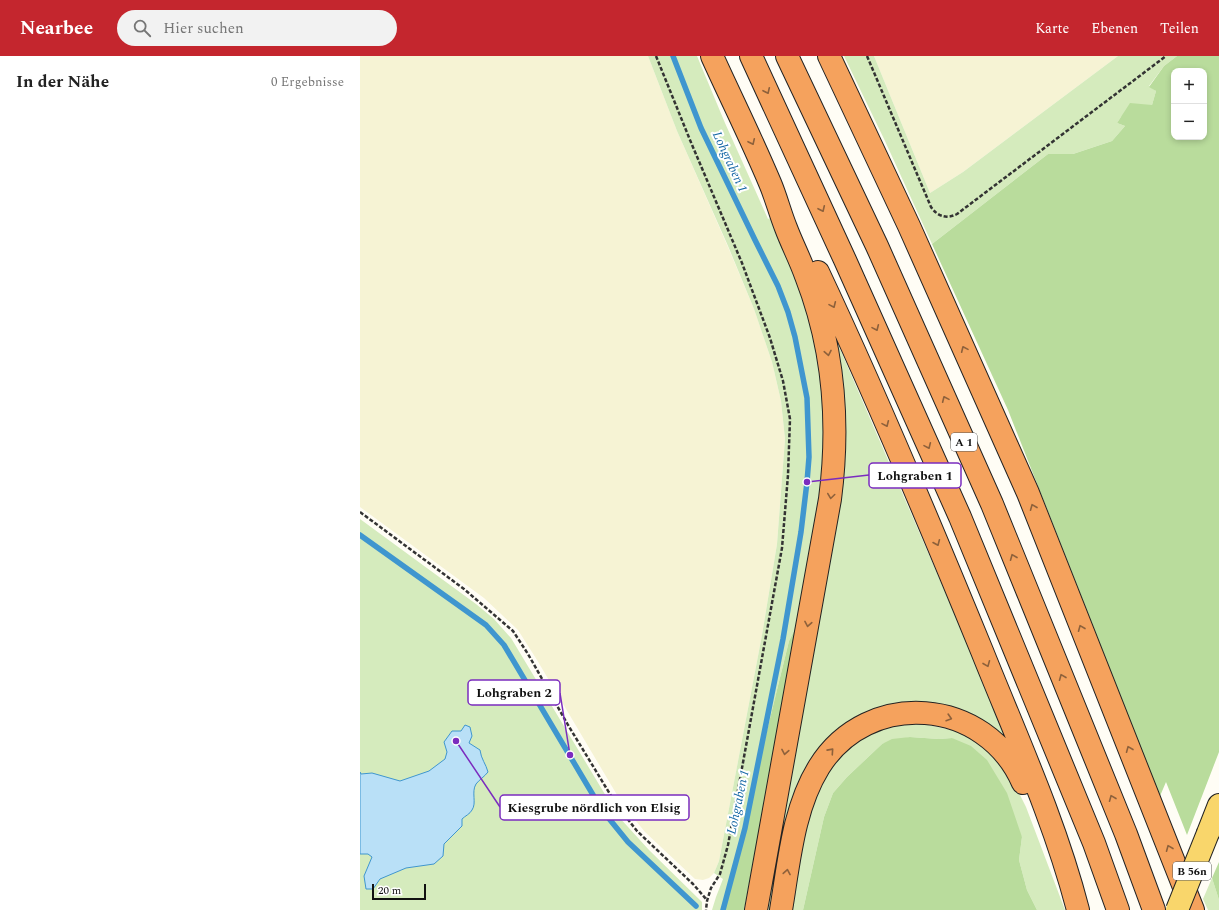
<!DOCTYPE html>
<html lang="de">
<meta charset="utf-8">
<style>
body{margin:0;font-family:Spectral,serif;background:#f2f2f2;color:#222}
.controls{position:absolute;right:12px;top:12px;display:grid;overflow:hidden;border-radius:8px;box-shadow:0 2px 6px #0003}
.controls button{width:36px;height:36px;display:grid;place-items:center;padding:0;border:0;border-bottom:1px solid #e0e0e0;background:#fff;color:#222;font:20px sans-serif}
.scale{position:absolute;left:12px;bottom:10px;width:54px;box-sizing:border-box;padding-left:4px;border:2px solid #111;border-top:0;font-size:11px;line-height:14px;white-space:nowrap;color:#111;-webkit-text-stroke:3px #fff;paint-order:stroke}
.list{margin:0;padding:0;list-style:none}
h2{display:flex;justify-content:space-between;align-items:center;height:52px;margin:0;padding:0 16px;font-size:17px}
h2 small{font-size:13px;font-weight:400;color:#767676}
.icon{flex:none;width:22px;height:22px;fill:none;stroke:currentColor;stroke-width:2;stroke-linecap:round;stroke-linejoin:round}
.map{position:relative;flex:none;width:859px;height:854px;overflow:hidden}
header{display:flex;align-items:center;gap:24px;box-sizing:border-box;height:56px;padding:0 20px;background:#c4262e;color:#fff}
header strong{font-size:19px}
nav{display:flex;gap:22px;margin-inline-start:auto;font-size:14px}
.search{width:280px;height:36px;background:#f2f2f2;display:flex;align-items:center;gap:10px;box-sizing:border-box;padding:0 14px;border-radius:22px;color:#767676;font-size:15px}
main{display:flex}
aside{flex:1;background:#fff}
.map>svg:first-child{display:block}
.farmland{fill:#f6f3d4}
.green{fill:#d5ebbd}
.forest{fill:#b9dc9c;fill-rule:evenodd}
.water{fill:#b9e0f7;stroke:#3f96cf}
.lines{fill:none;stroke-linecap:round;stroke-linejoin:round}
.stream{stroke:#3f96cf;stroke-width:5.5}
.major-casing{stroke:#222;stroke-width:24}
.highway-casing{stroke:#222;stroke-width:24}
.path{stroke:#333;stroke-width:2.5;stroke-dasharray:4 2;stroke-linecap:butt}
.major{stroke:#f9d66b;stroke-width:22}
.highway{stroke:#f5a25d;stroke-width:22}
.major-bridge-casing{stroke:#222;stroke-width:24;stroke-linecap:butt}
.major-bridge{stroke:#f9d66b;stroke-width:22}
.oneway{stroke:#8e613b}
.labels{text-anchor:middle;dominant-baseline:central;stroke-width:4;stroke-linejoin:round;paint-order:stroke}
.shield{fill:#fff;stroke:#585858;stroke-width:1}
.shield-label{font-size:11px;font-weight:bold;fill:#111}
.water-label{font-size:13px;font-style:italic;fill:#1768a6;stroke:#fff}
.leader{fill:none;stroke:#7b2cbf;stroke-width:1.5}
.callout-dot{fill:#7b2cbf;stroke:#fff;stroke-width:1.5}
.callout{fill:#fff;stroke:#7b2cbf;stroke-width:1.5}
.callout-label{font-size:13px;text-anchor:middle;font-weight:bold;fill:#111}
</style>
<header>
<strong>Nearbee</strong>
<div class="search"><svg class="icon" aria-label="search" viewBox="0 0 24 24"><circle cx="10" cy="10" r="6"/><path d="M15 15l6 6"/></svg>Hier suchen</div>
<nav><a>Karte</a><a>Ebenen</a><a>Teilen</a></nav>
</header>
<main>
<aside>
<h2>In der Nähe<small>0 Ergebnisse</small></h2>
<ul class="list">
</ul>
</aside>
<div class="map">
<svg width="859" height="854" viewBox="0 0 859 854">
<rect width="100%" height="100%" fill="#fffdf5"/>
<path class="farmland" d="M0 0H288L317 75 368 191 394 253 412 306 421 345 425 383 417 488 402 579 359 805 354 817 349 822 343 824 335 823 285 776 263 749 177 604 158 574 124 542 0 451Z
M514 0H758L603 116 570 137Z"/>
<path class="green" d="M288 0H337L365 67 408 163 410 162 442 236 459 302 466 365 461 441 438 567 429 585 363 854H352L356 841 363 823 354 817 359 805 402 579 417 488 425 383 421 345 412 306 394 253 368 190 317 75Z
M484 0H514L570 137 603 116 758 0H817L804 10 789 30 796 35 792 49 761 61 757 67 765 70 752 85 713 98H688L572 188 525 85Z
M477 286 611 596 645 682 644 683 619 664 482 673 413 854H405L466 521 476 287Z
M0 463 116 548 134 563 151 582 258 760 289 794 342 846V854H0Z
M554 666 601 676 629 695 654 727 666 751 705 854H677L667 834 659 804 662 781 592 682 579 683 550 681 522 688 487 721 473 737 464 761 443 854H430L442 787 453 746 472 708 499 683 527 670Z
M852 822 859 844V854H848L843 843Z"/>
<path class="forest" d="M817 0H859V696L827 779 806 726 800 740 648 354 572 188 688 98H713L752 85 765 70 757 67 770 47 792 49 796 35 789 31 804 10ZM814 15H844V81H814Z
M438 567 384 854H363L429 585Z
M550 681 579 683 592 682 611 690 627 704 647 737 662 781 659 804 667 834 677 854H443L464 761 473 737 487 721 522 688 532 683Z
M859 806V844L852 822Z"/>
<path class="water" d="M105 669 110 671 112 680 109 687 120 694C121 703 126 708 128 716 124 721 119 724 116 728 111 736 117 747 112 754 110 758 105 760 102 763V770L84 788 83 800 74 808 46 812 20 823 13 833H6L4 820 12 801 8 798H0V716L1 718 12 717 40 725 69 715 85 703 87 696 84 686 92 675H101Z"/>
<g class="lines">
<path class="stream" d="M313 0 341 72 395 184 418 230 428 256 435 281 447 342 449 401 447 426 441 476 423 583 385 772 363 854
M0 479 126 569 144 589 242 754 268 786 336 850"/>
<g class="major-casing">
<path id="major" d="M848 777 859 749"/>
</g>
<g class="highway-casing">
<path id="highway" d="M352 0C371 42 392 84 410 127 416 141 420 157 426 172 432 188 440 203 446 220 474 292 480 366 470 443L396 854
M391 0 485 204 600 461 734 787 758 854
M427 0 517 190 632 448 766 778 794 854
M469 0 549 170 668 437 833 854
M458 216C517 341 570 468 622 595 656 680 695 765 718 854
M421 854C429 807 433 753 459 711 508 632 626 641 663 727"/>
</g>
<path class="path" d="M296 0 330 84 382 207 410 282 423 325 430 363 428 419 422 492 368 789 360 818 351 832 347 845 346 854
M507 0 571 151C578 161 587 163 597 158L806 0
M0 456 104 533 153 575 168 598 208 669 256 748 277 775 333 828 347 844"/>
<use href="#major" class="major"/>
<use href="#highway" class="highway"/>
<g class="major-bridge-casing">
<path id="major-bridge" d="M817 854 848 777"/>
</g>
<use href="#major-bridge" class="major-bridge"/>
</g>
<defs><path id="oneway-chevron" d="M-2-3.5L2.5 0L-2 3.5" fill="none" stroke-width="1.6" stroke-linecap="round" stroke-linejoin="round"/></defs>
<g class="oneway">
<use href="#oneway-chevron" transform="translate(407 35) rotate(65)"/>
<use href="#oneway-chevron" transform="translate(392 86) rotate(65)"/>
<use href="#oneway-chevron" transform="translate(462 153) rotate(65)"/>
<use href="#oneway-chevron" transform="translate(473 249) rotate(66)"/>
<use href="#oneway-chevron" transform="translate(516 272) rotate(66)"/>
<use href="#oneway-chevron" transform="translate(604 293) rotate(-114)"/>
<use href="#oneway-chevron" transform="translate(468 297) rotate(79)"/>
<use href="#oneway-chevron" transform="translate(585 343) rotate(-114)"/>
<use href="#oneway-chevron" transform="translate(526 368) rotate(66)"/>
<use href="#oneway-chevron" transform="translate(568 390) rotate(66)"/>
<use href="#oneway-chevron" transform="translate(471 440) rotate(98)"/>
<use href="#oneway-chevron" transform="translate(673 451) rotate(-112)"/>
<use href="#oneway-chevron" transform="translate(577 487) rotate(67)"/>
<use href="#oneway-chevron" transform="translate(653 501) rotate(-112)"/>
<use href="#oneway-chevron" transform="translate(448 568) rotate(100)"/>
<use href="#oneway-chevron" transform="translate(721 572) rotate(-112)"/>
<use href="#oneway-chevron" transform="translate(627 608) rotate(68)"/>
<use href="#oneway-chevron" transform="translate(702 621) rotate(-112)"/>
<use href="#oneway-chevron" transform="translate(589 662) rotate(17)"/>
<use href="#oneway-chevron" transform="translate(769 693) rotate(-112)"/>
<use href="#oneway-chevron" transform="translate(471 695) rotate(-48)"/>
<use href="#oneway-chevron" transform="translate(425 696) rotate(100)"/>
<use href="#oneway-chevron" transform="translate(752 742) rotate(-112)"/>
<use href="#oneway-chevron" transform="translate(809 792) rotate(-112)"/>
<use href="#oneway-chevron" transform="translate(427 816) rotate(-80)"/>
</g>
<g class="labels">
<g class="shield">
<rect x="591" y="377" width="26" height="18" rx="3"/>
<rect x="813" y="806" width="38" height="18" rx="3"/>
</g>
<g class="shield-label">
<text x="604" y="386">A 1</text>
<text x="832" y="815">B 56n</text>
</g>
<g class="water-label">
<text transform="translate(370 106) rotate(65)">Lohgraben 1</text>
<text transform="translate(378 746) rotate(-78)">Lohgraben 1</text>
</g>
</g>
<path class="leader" d="M447 426L509 419M210 699L200 637M96 685L140 751"/>
<g class="callout-dot">
<circle cx="447" cy="426" r="4"/>
<circle cx="210" cy="699" r="4"/>
<circle cx="96" cy="685" r="4"/>
</g>
<g class="callout">
<rect x="509" y="407" width="92" height="25" rx="4"/>
<rect x="108" y="624" width="92" height="25" rx="4"/>
<rect x="140" y="739" width="189" height="25" rx="4"/>
</g>
<g class="callout-label">
<text x="555" y="424">Lohgraben 1</text>
<text x="154" y="641">Lohgraben 2</text>
<text x="234" y="756">Kiesgrube nördlich von Elsig</text>
</g>
</svg>
<div class="controls">
<button>+</button>
<button>−</button>
</div>
<div class="scale">20 m</div>
</div>
</main>
